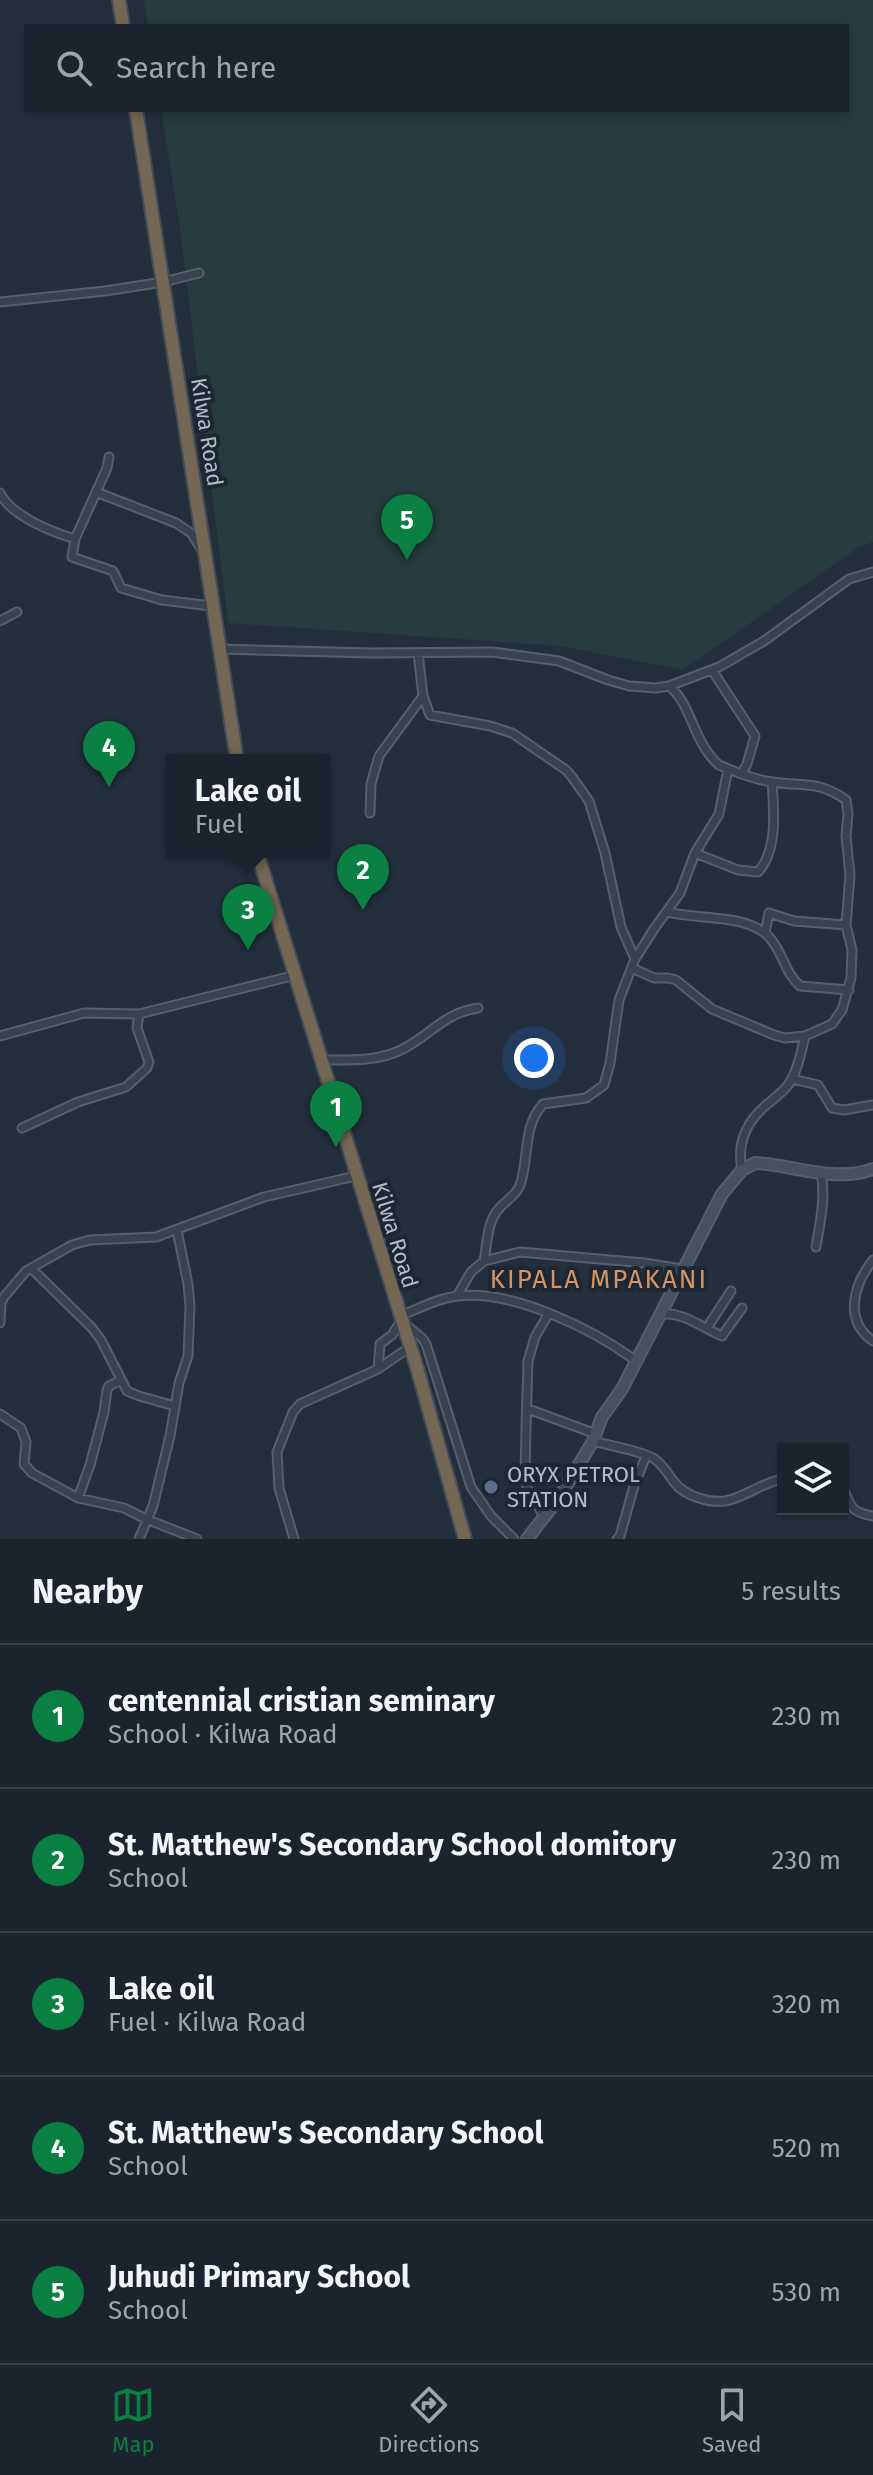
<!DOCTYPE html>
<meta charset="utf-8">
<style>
body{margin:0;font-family:"Fira Sans",sans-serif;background:#282f3a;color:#f1f3f6}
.controls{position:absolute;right:24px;bottom:24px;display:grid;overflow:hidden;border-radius:0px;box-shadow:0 4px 12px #0003}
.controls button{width:72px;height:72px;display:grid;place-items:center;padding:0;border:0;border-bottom:2px solid #39404a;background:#1b232e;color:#f1f3f6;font:40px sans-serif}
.you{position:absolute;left:534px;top:1058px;width:28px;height:28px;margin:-20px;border:6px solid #fff;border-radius:50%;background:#1a73e8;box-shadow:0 0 0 12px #1a73e833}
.badge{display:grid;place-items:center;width:52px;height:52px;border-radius:50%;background:#0b8043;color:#fff;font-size:26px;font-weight:700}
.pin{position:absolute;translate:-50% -66px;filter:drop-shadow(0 2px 4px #0008)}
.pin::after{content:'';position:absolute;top:42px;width:28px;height:24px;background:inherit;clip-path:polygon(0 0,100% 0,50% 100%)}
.popup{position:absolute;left:166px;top:754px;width:164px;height:104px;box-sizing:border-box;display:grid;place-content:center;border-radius:0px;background:#1b232e;filter:drop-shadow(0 2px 6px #0005);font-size:26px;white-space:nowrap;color:#a0a4aa}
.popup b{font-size:30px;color:#f1f3f6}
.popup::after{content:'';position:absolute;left:50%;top:100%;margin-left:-16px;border:16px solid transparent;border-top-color:#1b232e}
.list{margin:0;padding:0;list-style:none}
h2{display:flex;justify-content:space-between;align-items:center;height:104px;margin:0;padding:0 32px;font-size:34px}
h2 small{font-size:26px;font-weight:400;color:#a0a4aa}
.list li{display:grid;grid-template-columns:52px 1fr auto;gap:24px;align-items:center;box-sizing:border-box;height:144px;padding:0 32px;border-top:2px solid #39404a}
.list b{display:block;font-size:30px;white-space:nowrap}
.list p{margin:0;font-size:26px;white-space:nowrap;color:#a0a4aa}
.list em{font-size:26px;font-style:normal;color:#a0a4aa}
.icon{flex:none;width:44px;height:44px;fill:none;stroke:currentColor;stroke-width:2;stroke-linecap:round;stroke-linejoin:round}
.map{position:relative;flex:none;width:873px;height:1539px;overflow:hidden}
.search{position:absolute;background:#1b232e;box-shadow:0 4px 12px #0003;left:24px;right:24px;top:24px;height:88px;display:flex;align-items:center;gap:20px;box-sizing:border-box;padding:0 28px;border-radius:0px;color:#a0a4aa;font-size:30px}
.sheet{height:824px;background:#1b232e}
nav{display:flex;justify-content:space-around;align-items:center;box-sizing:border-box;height:112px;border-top:2px solid #39404a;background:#1b232e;font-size:22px;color:#a0a4aa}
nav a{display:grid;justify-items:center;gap:4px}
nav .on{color:#0b8043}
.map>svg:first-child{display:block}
.green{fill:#263c3f}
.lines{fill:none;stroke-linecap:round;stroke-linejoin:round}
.street-casing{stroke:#565f6c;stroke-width:11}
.secondary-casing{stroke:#565f6c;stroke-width:14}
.highway-casing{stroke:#434c59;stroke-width:16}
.street{stroke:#38414e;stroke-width:7}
.secondary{stroke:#465061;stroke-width:10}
.highway{stroke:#746855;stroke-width:12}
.service-dot{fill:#5c6f8a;stroke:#1d2633;stroke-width:3}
.labels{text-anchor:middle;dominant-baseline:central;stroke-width:8;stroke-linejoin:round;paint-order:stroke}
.street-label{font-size:22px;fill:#b4bcc9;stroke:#1d2633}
.poi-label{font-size:22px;fill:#b4bcc9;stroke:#1d2633;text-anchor:start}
.quarter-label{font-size:26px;letter-spacing:2px;fill:#d59563;stroke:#1d2633}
</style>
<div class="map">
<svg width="873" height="1539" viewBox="0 0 873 1539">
<rect width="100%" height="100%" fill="#242f3e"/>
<path class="green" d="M144 0H873V542L859 547 683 670 560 646 228 623 179 221 161 110H847V26H148Z"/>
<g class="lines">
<g class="street-casing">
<path id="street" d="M0 302 105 291 163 282 199 273
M109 457 107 468 75 539 72 557 113 571 121 588 162 600 211 606
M96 492 176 523 191 533 202 550
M0 493C11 516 52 532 75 539
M0 621 17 612
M219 649 371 653 492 652 559 661 608 680 629 686 656 688 669 686 719 667 764 641 849 579 873 572
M418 653 423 696 430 715 490 726 512 733 566 770 572 777 589 801 605 853 621 927 635 959
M712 670 755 736 747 764 742 773
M370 813 371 784 379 756 423 696
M695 853 738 870 758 872C778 850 774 810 772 782
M667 912C698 920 748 913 770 938 783 953 785 973 800 986L849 990
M765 933 769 913 794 921 846 925
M632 968 654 978H668L676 980 712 1009 774 1035 785 1038 805 1036 832 1024 842 1010 851 978 852 950 846 925 850 875 846 836 848 814 846 800C818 780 804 787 773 782 755 780 736 772 719 765 693 743 692 704 669 686
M0 1036 84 1013 139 1014 296 975
M320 1060C347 1060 376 1062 401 1050 430 1036 443 1013 478 1008
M792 1079 818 1085 832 1108 844 1110 873 1105
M22 1128 78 1102 126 1087 147 1068 149 1062 137 1028 139 1014
M742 1170C737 1145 745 1124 764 1107 773 1099 781 1094 788 1085 798 1071 801 1052 805 1036
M816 1247C820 1223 826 1197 821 1173
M873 1260C854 1284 843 1320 873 1341
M484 1261C487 1245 487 1224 497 1211 504 1201 518 1195 521 1182 529 1155 523 1126 543 1104L586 1098 604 1085 610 1063 619 1000 635 959 654 929 680 893 695 853 719 814 728 769
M31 1268 92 1328 101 1340 127 1391 139 1396 175 1406
M457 1296 471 1272 484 1261 520 1252 644 1263 682 1269
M660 1314C685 1312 700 1327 722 1336L742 1308
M400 1316C418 1309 438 1298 458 1296 512 1289 592 1329 635 1360
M0 1323 1 1303 4 1297 26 1271 72 1245 90 1240 156 1237 264 1197 356 1176
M707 1328 731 1291
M378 1369 380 1344 392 1335 401 1321 422 1338 426 1344 471 1487 491 1516 514 1539
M528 1409 596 1434
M0 1414 21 1428 26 1442 24 1464 32 1473 78 1498 124 1508 146 1519 197 1539
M593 1441C611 1446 638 1450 653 1458 663 1464 667 1473 674 1482 685 1496 708 1503 725 1501 745 1498 762 1482 783 1479
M843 1488C851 1507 851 1512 873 1516
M78 1498 90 1465 104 1412 107 1390 109 1386 121 1380
M544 1516 528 1491 525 1476 526 1428 528 1361 535 1337 549 1313
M139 1539 153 1506 170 1436 179 1383 188 1356 190 1306 188 1284 177 1230
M294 1539 279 1488 277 1452 293 1412 300 1404 378 1369 410 1347
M617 1539 620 1536 634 1486 646 1456"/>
</g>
<g class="secondary-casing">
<path id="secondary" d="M527 1539 559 1498 593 1441 602 1417 622 1389 722 1194 742 1170 755 1163C794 1165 834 1183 873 1169"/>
</g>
<g class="highway-casing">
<path id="highway" d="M119 0 123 26
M136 110C171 326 202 544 237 760
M257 852 417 1368 465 1539"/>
</g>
<use href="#street" class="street"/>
<use href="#secondary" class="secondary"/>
<use href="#highway" class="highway"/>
</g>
<circle class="service-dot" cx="491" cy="1487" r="8"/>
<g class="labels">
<g class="street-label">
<text transform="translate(207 432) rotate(81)">Kilwa Road</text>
<text transform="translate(395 1235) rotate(73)">Kilwa Road</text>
</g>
<g class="poi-label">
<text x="507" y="1474">ORYX PETROL<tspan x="507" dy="25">STATION</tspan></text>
</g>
<g class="quarter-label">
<text x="599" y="1279">KIPALA MPAKANI</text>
</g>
</g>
</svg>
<div class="controls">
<button><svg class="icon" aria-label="layers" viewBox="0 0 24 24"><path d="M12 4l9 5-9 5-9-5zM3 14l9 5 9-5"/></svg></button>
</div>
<div class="you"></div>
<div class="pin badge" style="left:336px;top:1147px">1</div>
<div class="pin badge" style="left:363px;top:910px">2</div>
<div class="pin badge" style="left:248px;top:950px">3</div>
<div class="popup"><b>Lake oil</b>Fuel</div>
<div class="pin badge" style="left:109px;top:787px">4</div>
<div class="pin badge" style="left:407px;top:560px">5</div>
<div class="search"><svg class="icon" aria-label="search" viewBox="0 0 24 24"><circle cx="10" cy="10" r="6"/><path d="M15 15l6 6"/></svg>Search here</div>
</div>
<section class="sheet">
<h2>Nearby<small>5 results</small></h2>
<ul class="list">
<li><span class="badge">1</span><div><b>centennial cristian seminary</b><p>School · Kilwa Road</p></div><em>230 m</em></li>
<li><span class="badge">2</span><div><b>St. Matthew's Secondary School domitory</b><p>School</p></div><em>230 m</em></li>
<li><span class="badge">3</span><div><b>Lake oil</b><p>Fuel · Kilwa Road</p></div><em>320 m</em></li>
<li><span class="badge">4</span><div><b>St. Matthew's Secondary School</b><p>School</p></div><em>520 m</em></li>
<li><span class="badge">5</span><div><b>Juhudi Primary School</b><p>School</p></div><em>530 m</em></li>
</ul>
</section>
<nav>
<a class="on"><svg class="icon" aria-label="map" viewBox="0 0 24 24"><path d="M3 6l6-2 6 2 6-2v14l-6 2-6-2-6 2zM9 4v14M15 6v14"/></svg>Map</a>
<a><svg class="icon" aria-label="directions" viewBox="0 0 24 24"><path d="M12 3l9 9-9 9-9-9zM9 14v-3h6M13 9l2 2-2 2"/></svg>Directions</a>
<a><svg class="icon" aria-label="saved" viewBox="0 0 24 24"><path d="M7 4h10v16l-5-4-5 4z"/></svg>Saved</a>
</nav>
